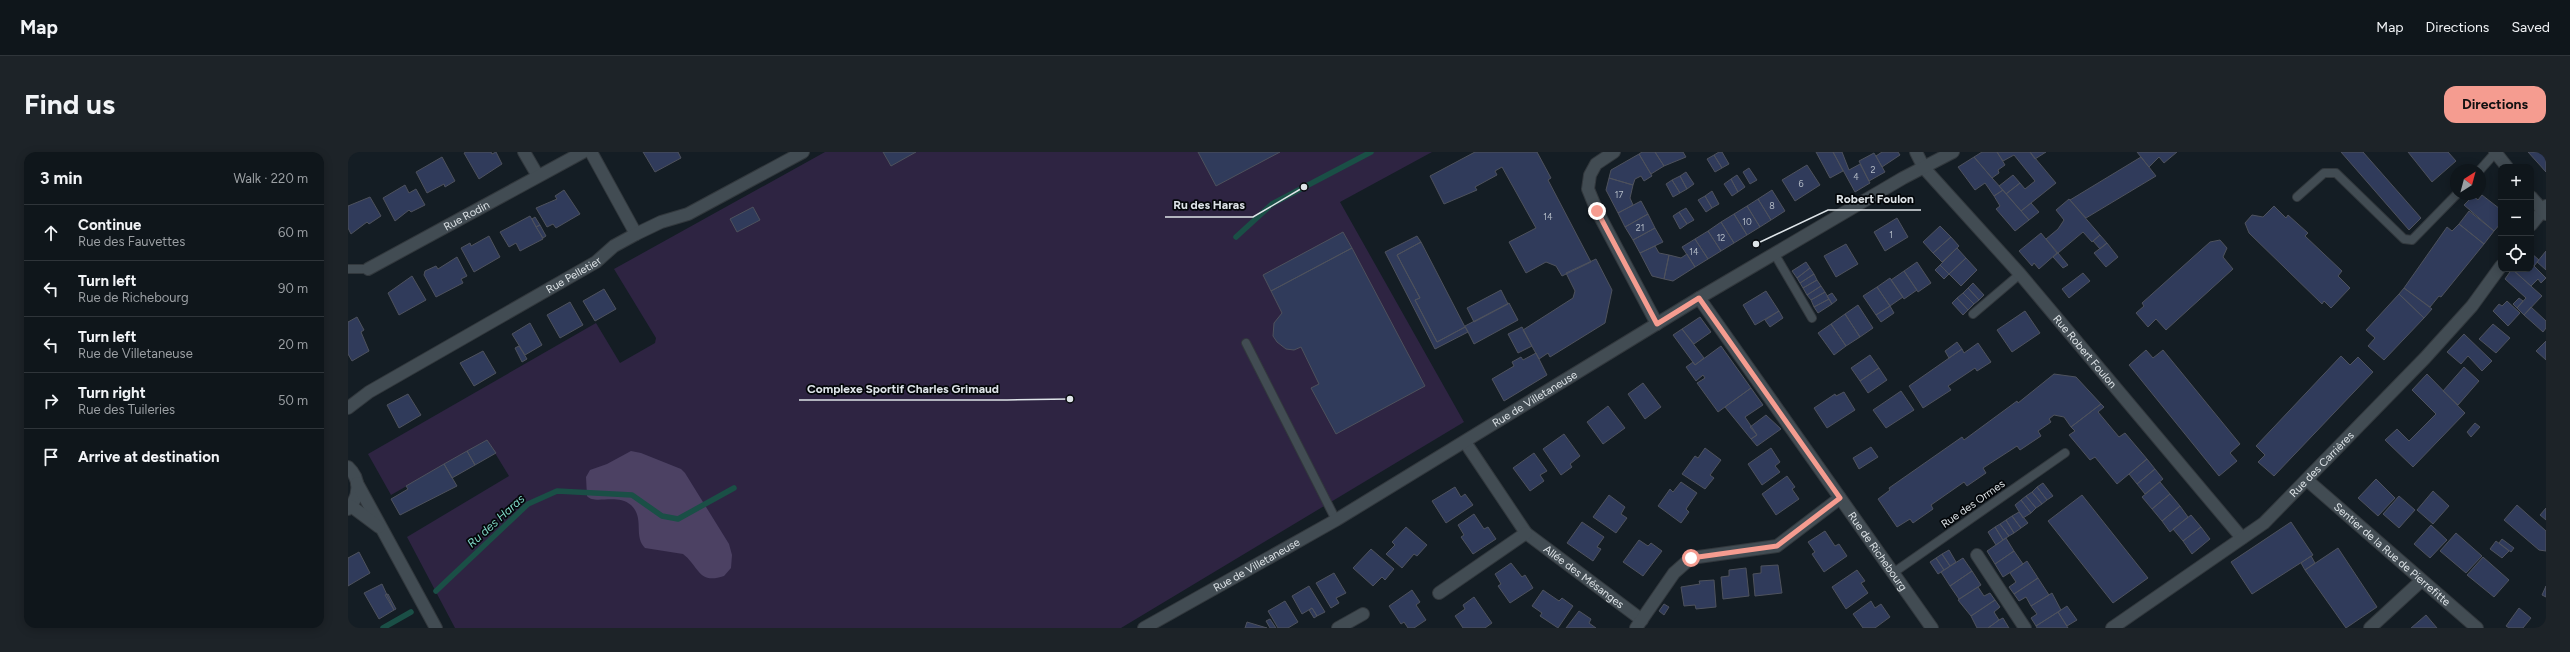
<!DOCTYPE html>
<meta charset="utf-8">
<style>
body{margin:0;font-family:Figtree,sans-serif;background:#1d2328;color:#f1f3f6}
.controls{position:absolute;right:12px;top:12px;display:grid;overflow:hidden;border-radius:8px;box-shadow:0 2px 10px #0003}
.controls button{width:36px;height:36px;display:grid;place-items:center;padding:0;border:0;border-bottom:1px solid #2f353a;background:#0f161b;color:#f1f3f6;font:20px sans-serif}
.compass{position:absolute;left:2102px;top:12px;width:36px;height:36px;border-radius:50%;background:#0f161b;box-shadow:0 2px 10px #0003;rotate:36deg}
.stop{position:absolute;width:12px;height:12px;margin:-9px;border:3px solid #f59c90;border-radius:50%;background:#fff}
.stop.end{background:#f59c90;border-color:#fff;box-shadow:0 1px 4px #0008}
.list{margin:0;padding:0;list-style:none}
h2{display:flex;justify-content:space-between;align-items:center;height:52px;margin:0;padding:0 16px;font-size:17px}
h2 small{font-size:13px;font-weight:400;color:#9b9fa3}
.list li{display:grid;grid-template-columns:26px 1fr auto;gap:12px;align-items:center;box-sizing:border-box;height:56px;padding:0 16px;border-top:1px solid #2f353a}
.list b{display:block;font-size:15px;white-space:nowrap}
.list p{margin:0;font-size:13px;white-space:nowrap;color:#9b9fa3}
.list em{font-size:13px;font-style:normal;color:#9b9fa3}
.icon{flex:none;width:22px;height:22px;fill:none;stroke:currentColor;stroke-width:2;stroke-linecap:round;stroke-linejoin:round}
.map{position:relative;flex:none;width:2198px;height:476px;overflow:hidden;border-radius:12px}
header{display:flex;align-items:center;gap:24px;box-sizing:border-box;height:56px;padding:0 20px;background:#0f161b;border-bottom:1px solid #2f353a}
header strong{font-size:19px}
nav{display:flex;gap:22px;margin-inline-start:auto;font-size:14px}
.intro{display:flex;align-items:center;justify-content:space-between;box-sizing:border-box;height:96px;padding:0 24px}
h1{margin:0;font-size:28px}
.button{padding:10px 18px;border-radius:12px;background:#f59c90;color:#111;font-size:14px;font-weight:700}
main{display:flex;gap:24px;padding:0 24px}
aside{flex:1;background:#0f161b;border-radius:12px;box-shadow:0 2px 10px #0003}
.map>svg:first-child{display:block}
.green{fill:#2e2442}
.forest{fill:#4c4163}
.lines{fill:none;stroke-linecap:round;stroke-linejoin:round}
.stream{stroke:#1a4f46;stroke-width:5.5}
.building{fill:#303b5b;stroke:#4e525d}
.lane-casing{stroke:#32383d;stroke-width:10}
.street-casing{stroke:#32383d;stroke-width:14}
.secondary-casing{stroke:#32383d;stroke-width:14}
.lane{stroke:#424c53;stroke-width:8}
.street{stroke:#424c53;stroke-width:12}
.secondary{stroke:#424c53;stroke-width:12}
.route{stroke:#f59c90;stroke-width:5}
.labels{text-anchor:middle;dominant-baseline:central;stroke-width:3.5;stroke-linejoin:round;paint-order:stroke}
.number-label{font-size:9px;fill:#b2bac5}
.street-label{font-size:11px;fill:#dee4e8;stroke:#04070a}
.water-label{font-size:12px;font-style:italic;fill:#7fd6c5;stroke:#04070a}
.leader{fill:none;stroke:#dee4e8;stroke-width:1.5}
.callout-dot{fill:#dee4e8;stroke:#04070a;stroke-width:1.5}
.callout-label{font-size:12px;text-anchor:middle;font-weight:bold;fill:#dee4e8;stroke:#04070a;stroke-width:3.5;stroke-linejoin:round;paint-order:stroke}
</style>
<header>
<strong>Map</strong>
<nav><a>Map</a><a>Directions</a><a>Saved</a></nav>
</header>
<div class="intro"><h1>Find us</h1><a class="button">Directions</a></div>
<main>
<aside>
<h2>3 min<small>Walk · 220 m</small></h2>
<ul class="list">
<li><svg class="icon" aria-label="ahead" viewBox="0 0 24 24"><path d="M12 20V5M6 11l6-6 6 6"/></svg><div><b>Continue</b><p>Rue des Fauvettes</p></div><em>60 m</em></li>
<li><svg class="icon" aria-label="left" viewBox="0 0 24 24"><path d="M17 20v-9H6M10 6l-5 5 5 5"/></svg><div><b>Turn left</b><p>Rue de Richebourg</p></div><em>90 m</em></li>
<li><svg class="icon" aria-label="left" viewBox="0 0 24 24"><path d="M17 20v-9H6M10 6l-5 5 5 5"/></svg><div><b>Turn left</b><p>Rue de Villetaneuse</p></div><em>20 m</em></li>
<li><svg class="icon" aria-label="right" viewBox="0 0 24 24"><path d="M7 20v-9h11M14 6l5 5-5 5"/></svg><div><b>Turn right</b><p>Rue des Tuileries</p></div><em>50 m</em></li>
<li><svg class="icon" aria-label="arrive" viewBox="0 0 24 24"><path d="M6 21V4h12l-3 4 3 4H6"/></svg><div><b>Arrive at destination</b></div></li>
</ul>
</aside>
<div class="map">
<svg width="2198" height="476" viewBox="0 0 2198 476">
<rect width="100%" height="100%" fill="#141d24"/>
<path class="green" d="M477 0H1084L992 50 1116 270 773 476H107L59 385 161 324 139 288 43 343 20 302 248 171 272 211 307 191 308 186 266 117Z"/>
<path class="forest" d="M283 299 293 301 333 317 337 321 381 392 384 403 383 416 376 424C350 433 351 414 335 402L297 396C285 384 297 366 283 353 269 341 246 353 239 344L238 325 242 318 259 312Z"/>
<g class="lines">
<path class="stream" d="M888 85 924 52 1023 0
M88 439 180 352 209 339 284 343 314 364 330 367 386 336
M35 476 63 460"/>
</g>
<path class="building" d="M118 0H143L144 2 148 0 154 12 131 27 116 1Z
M295 0H330L333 6 307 20Z
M535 0H568L543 14Z
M850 0H932L868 34Z
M1127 0H1189L1203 26 1200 28 1243 110 1214 124 1208 114 1198 110 1178 121 1161 90 1188 76 1154 15 1147 19 1149 23 1127 35 1129 38 1096 52 1082 24Z
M1294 0H1307L1316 14 1303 22 1291 2Z
M1307 0H1335L1338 5 1316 14Z
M1371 0H1374L1381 12 1374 16 1366 3Z
M1468 0H1485L1495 19 1482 26Z
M1485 0H1494L1501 18 1512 12 1522 31 1507 40Z
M1534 0H1550L1552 3 1534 15 1528 4Z
M1634 0H1649L1657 13 1650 18 1651 21 1644 26 1626 5Z
M1649 0H1682L1708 31 1673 59 1658 42 1672 31 1677 37 1687 29 1666 3 1655 9Z
M1682 0H1698L1687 7Z
M1789 0H1829L1816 11 1811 5 1801 15Z
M1993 0H2015L2073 66 2061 78Z
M2060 0H2100L2108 9 2084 30Z
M2180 0H2198V20Z
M1526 1 1537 20 1521 29 1511 9Z
M1291 2 1304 24 1296 29 1293 24 1287 27 1285 33 1261 26 1263 18Z
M1366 3 1374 16 1367 20 1359 7Z
M94 5 107 29 97 35 96 32 79 41 68 20Z
M1626 5 1644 26 1655 38 1646 44 1637 31 1627 38 1610 15Z
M1793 5 1808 24 1738 66 1722 48Z
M1459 13 1472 33 1447 49 1434 28Z
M1401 16 1409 28 1402 32 1395 20Z
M1338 20 1346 32 1339 37 1332 24Z
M1389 23 1397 35 1390 40 1383 27Z
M1665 23 1672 31 1658 42 1651 34Z
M1332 24 1339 37 1332 41 1324 28Z
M1261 26 1285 33 1282 46 1285 53 1270 61 1258 38Z
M1383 27 1390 40 1384 44 1376 32Z
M1324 28 1332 41 1325 45 1318 32Z
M57 33 61 41 68 37 77 53 63 60 61 58 47 69 35 46Z
M216 38 232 62 208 76 205 72 199 75 188 56 209 47 207 44Z
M1424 38 1437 59 1423 68 1410 47Z
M1655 38 1681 68 1667 79 1648 57 1652 54 1646 44Z
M1364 39 1371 52 1364 56 1357 44Z
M2134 43 2152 57 2153 71 2146 79 2116 53 2125 44 2130 48Z
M1357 44 1364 56 1358 60 1350 48Z
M22 45 33 64 21 72 19 70 3 82 0 76V54Z
M1410 47 1423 68 1412 75 1399 54Z
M1721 47 1752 83 1744 90 1735 80 1710 101 1698 87 1710 77 1716 68 1708 58Z
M1293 49 1300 62 1277 75 1270 61Z
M1683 51 1691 60 1681 68 1673 59Z
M1399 54 1412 75 1399 83 1386 62Z
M1926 54 1938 66 1940 63 1960 81 1957 84 1994 119 1990 124 2002 136 1983 156 1976 149 1974 152 1901 81 1897 71 1904 63 1915 65Z
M405 55 412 68 389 80 382 67Z
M1338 56 1346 68 1339 72 1331 60Z
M2121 59 2146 79 2136 92 2111 72Z
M1331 60 1339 72 1332 77 1325 64Z
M1300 62 1307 76 1285 88 1277 75Z
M1386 62 1399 83 1386 91 1373 70Z
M182 64 195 87 172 99 168 91 161 95 152 80Z
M187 65 192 73 188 75 184 67Z
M1549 66 1560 85 1537 99 1526 80Z
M1373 70 1386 91 1373 99 1360 79Z
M2111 72 2136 92 2093 145 2091 144 2082 155 2056 136 2099 75 2104 79Z
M192 73 198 84 195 86 188 75Z
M1592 74 1603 85 1585 101 1575 90Z
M1307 76 1315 90 1292 101 1285 88Z
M1360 79 1373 99 1360 107 1347 87Z
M995 80 1004 96 923 139 915 123Z
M1693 81 1709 101 1691 117 1686 111 1684 114 1671 99Z
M1752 83 1759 91 1752 97 1745 89Z
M141 84 152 105 126 120 113 96 122 91 123 94Z
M1069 84 1073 90 1049 103 1072 146 1067 148 1089 190 1117 175 1120 180 1087 197 1037 100Z
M1603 85 1611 94 1594 110 1585 101Z
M1347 87 1360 107 1347 115 1334 95Z
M1872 88 1879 96 1875 105 1885 117 1818 178 1808 167 1800 175 1788 161 1796 154 1794 151 1862 90Z
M1073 90 1117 175 1089 190 1067 148 1072 146 1049 103Z
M1759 91 1770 105 1758 115 1746 101Z
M1498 92 1510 112 1488 125 1476 104Z
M1307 94 1311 101 1321 103 1316 127 1304 124 1292 101Z
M1004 96 1077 234 988 282 963 236 971 232 953 195 946 198 938 197 929 190 925 184 926 171 934 161 923 139Z
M1609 96 1618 106 1601 122 1592 113Z
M2198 99V118L2189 110Z
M1710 101 1720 113 1715 116 1705 105Z
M2183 101 2191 108 2186 114 2183 111Z
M1339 102 1347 115 1325 129 1316 127 1321 103 1333 106Z
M109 105 119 124 113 127 115 131 88 145 76 123 77 119 88 114 90 117Z
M1618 106 1629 118 1613 134 1601 122Z
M1248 107 1264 138 1257 171 1202 205 1200 201 1191 207 1175 178 1225 146 1227 139 1218 121Z
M1458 110 1462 116 1449 126 1444 119Z
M1569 110 1583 131 1570 140 1556 119Z
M2183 111 2198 126 2193 131 2190 127 2183 134 2165 118 2183 117Z
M1592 113 1601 122 1596 127 1587 118Z
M1462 116 1466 122 1452 131 1449 126Z
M2164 117 2194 144 2176 163 2169 156 2178 146 2157 127Z
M1556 119 1569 138 1556 147 1543 128Z
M1735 121 1742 129 1721 146 1714 137Z
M1466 122 1469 128 1455 136 1452 131Z
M64 124 78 148 51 163 40 141Z
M1542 126 1555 145 1542 154 1529 135Z
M1469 128 1473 134 1459 143 1455 136Z
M1625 131 1636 143 1631 148 1620 136Z
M1473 134 1477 140 1463 148 1459 143Z
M1529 135 1542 154 1528 163 1515 144Z
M1620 136 1631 148 1626 152 1615 141Z
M2056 136 2084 157 2076 166 2051 142Z
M256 137 268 157 247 169 235 149Z
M1153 138 1160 152 1126 170 1119 156Z
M1418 139 1431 159 1407 173 1395 153Z
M1477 140 1481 147 1466 155 1463 148Z
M1484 141 1489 148 1484 152 1479 144Z
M1615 141 1626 152 1620 158 1609 146Z
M2051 142 2076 166 2036 208 2020 194 2027 186 2018 178Z
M1609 146 1620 158 1615 163 1604 151Z
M2171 146 2175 149 2169 156 2165 152Z
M1481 147 1484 152 1470 161 1466 155Z
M2159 149 2172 161 2160 174 2145 159 2151 152 2154 154Z
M222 150 235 173 212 186 199 163Z
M1161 151 1170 168 1126 192 1117 174Z
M1510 153 1525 176 1512 185 1497 162Z
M1542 154 1546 161 1533 170 1528 163Z
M2183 155 2198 169V176L2195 180 2176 163Z
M1431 159 1435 166 1422 175 1417 168Z
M1677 159 1692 181 1664 200 1649 178Z
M1497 162 1512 185 1498 194 1483 172Z
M9 165 16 178 13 180 21 199 4 209 0 202V170Z
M1352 165 1363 180 1346 192 1334 177Z
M182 171 194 193 177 203 164 182Z
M1483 172 1498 194 1486 203 1470 181Z
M2145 172 2162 186 2148 201 2131 187Z
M1174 175 1184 194 1170 201 1160 182Z
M1334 177 1356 206 1347 213 1325 183Z
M2116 182 2144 209 2134 219 2120 204 2113 212 2099 200Z
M2198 189V208L2188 199Z
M1609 190 1614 197 1601 206 1597 199Z
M1630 191 1643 210 1629 219 1627 216 1600 234 1603 238 1575 256 1561 234 1614 197 1616 201Z
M171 194 179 207 174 210 167 196Z
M1373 194 1403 236 1370 260 1349 231 1357 226 1355 223 1348 229 1338 215 1345 210 1347 213Z
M1798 198 1805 206 1815 198 1892 292 1882 301 1889 309 1871 324 1781 213Z
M135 199 148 221 126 234 112 211Z
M1188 201 1199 223 1156 249 1144 227 1166 214 1164 210 1173 205 1175 208Z
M1522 203 1531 216 1512 229 1503 216Z
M1993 204 2002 213 2010 205 2025 220 1926 324 1910 310 1917 303 1908 294Z
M2116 215 2131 229 2110 253 2095 239Z
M1531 216 1539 228 1520 241 1512 229Z
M1706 222 1728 225 1753 252 1723 275 1716 265 1706 263 1701 267 1703 270 1690 279 1693 284 1672 298 1669 294 1635 316 1638 321 1619 334 1616 330 1583 353 1585 357 1565 371 1562 367 1549 375 1530 347 1542 338 1541 336 1614 285 1616 288 1669 249 1670 251Z
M2079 222 2117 261 2065 315 2037 288 2049 277 2061 289 2088 262 2064 238Z
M1295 231 1313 255 1297 267 1280 242Z
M1403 236 1415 253 1397 265 1409 283 1403 287 1377 255Z
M1553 239 1566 258 1538 276 1525 258Z
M1496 240 1507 258 1479 276 1466 256 1487 242 1488 244Z
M60 242 73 263 51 276 39 253Z
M1753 252 1756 255 1750 260 1771 285 1777 281 1799 307 1769 332 1747 305 1742 308 1721 283 1727 279 1723 275Z
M1260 254 1277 276 1255 292 1239 270Z
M1418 263 1433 277 1409 294 1403 287 1409 283 1402 275Z
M2127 271 2132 275 2123 285 2119 280Z
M1216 282 1232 304 1222 312 1224 315 1213 323 1195 297Z
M139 288 148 301 127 313 119 299Z
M1523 295 1530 305 1511 317 1505 306Z
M1357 296 1373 308 1362 323 1366 326 1357 337 1334 322 1347 304 1350 306Z
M1423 296 1432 310 1427 314 1432 320 1414 333 1400 312Z
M119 299 127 313 104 326 96 312Z
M1186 301 1199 319 1192 323 1196 329 1182 339 1165 316Z
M1799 307 1807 317 1789 332 1781 322Z
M96 312 109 334 52 363 43 347 60 337 58 334Z
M1807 317 1815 327 1797 342 1789 332Z
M1439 324 1447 335 1444 337 1451 347 1428 363 1414 342Z
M2028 327 2047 346 2030 364 2010 346Z
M1333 330 1349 341 1338 357 1341 360 1333 371 1310 354 1322 337 1325 340Z
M1812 330 1822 342 1804 357 1794 345Z
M1695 331 1705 344 1699 348 1689 335Z
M1107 335 1113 345 1117 342 1125 353 1098 371 1084 349Z
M1689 335 1699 348 1694 352 1684 340Z
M2085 339 2101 354 2085 372 2069 358Z
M1684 340 1694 352 1688 356 1678 344Z
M1822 342 1832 354 1814 369 1804 357Z
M1261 343 1277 355 1273 362 1279 366 1268 381 1245 365Z
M1734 343 1800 426 1765 451 1700 369Z
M1678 344 1688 356 1683 361 1673 348Z
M2051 344 2067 358 2051 376 2035 362Z
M1673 348 1683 361 1675 366 1667 353Z
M2169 353 2198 379V399L2191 398 2156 368Z
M1832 354 1840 365 1822 380 1814 369Z
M2198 356V368L2192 363Z
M1671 360 1680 371 1673 376 1664 364Z
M1126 362 1136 377 1140 375 1148 387 1125 402 1113 385 1116 383 1110 373Z
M1843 363 1853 375 1835 389 1825 377Z
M1664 364 1673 376 1666 381 1658 368Z
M1658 368 1666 381 1661 384 1652 372Z
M1234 370 1256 385 1249 395 1253 397 1245 409 1219 391Z
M1943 370 1965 403 1904 442 1883 410Z
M1652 372 1661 384 1655 388 1647 375Z
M2083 373 2099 388 2082 406 2066 392Z
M1058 375 1079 393 1069 404 1066 402 1054 416 1038 402 1047 393 1044 390Z
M1647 375 1655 388 1648 393 1640 380Z
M1853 375 1862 387 1844 402 1835 389Z
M1477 379 1487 394 1491 392 1499 404 1476 420 1464 402 1467 400 1460 390Z
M2108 381 2134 404 2118 421 2092 399Z
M1658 386 1666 399 1647 412 1639 399Z
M2154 387 2166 396 2163 400 2151 391Z
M1291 388 1300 394 1303 391 1314 399 1295 424 1275 410Z
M2148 389 2161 399 2154 406 2142 397Z
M1990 396 2029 455 1998 476 1957 418Z
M1023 397 1046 417 1037 428 1034 425 1025 434 1005 416Z
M1601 398 1608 410 1602 414 1594 402Z
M1666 399 1675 412 1655 425 1647 412Z
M11 400 22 421 0 434V406Z
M1594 402 1602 414 1596 418 1588 406Z
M1963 404 1967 411 1957 418 1953 411Z
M2135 405 2161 428 2146 445 2119 423Z
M1588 406 1596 418 1590 422 1582 410Z
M1615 406 1624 419 1602 434 1593 420Z
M1679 409 1690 426 1666 442 1661 435 1668 430 1662 421Z
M1163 411 1174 425 1177 423 1185 436 1162 451 1150 434 1153 432 1147 422Z
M1430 413 1434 441 1407 444 1405 422 1413 421V414Z
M1398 416 1401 444 1375 447 1373 425 1381 424V418Z
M1509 418 1517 429 1513 431 1520 441 1498 457 1484 435Z
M1624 419 1633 433 1611 447 1602 434Z
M986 421 998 441 988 446 991 451 983 456 968 431Z
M1690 426 1701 443 1683 454 1678 445 1671 449 1666 442Z
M1366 428 1368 455 1348 457 1347 453 1336 454 1333 435 1352 432 1351 429Z
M34 432 46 458 31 467 16 441Z
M961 434 977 460 969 464 964 456 954 462 944 444Z
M2198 434V445L2194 443Z
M1630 435 1636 444 1642 441 1647 448 1623 464 1610 448Z
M1064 438 1072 450 1068 453 1078 468 1066 476H1060L1056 470 1053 472 1041 454Z
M1195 438 1211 449 1214 446 1225 454 1210 476 1192 464 1194 461 1184 454Z
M1704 441 1713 458 1688 474 1683 466 1689 462 1683 454Z
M40 442 48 457 46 458 37 443Z
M1126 445 1144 471 1137 476H1115L1107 464 1117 457 1115 453Z
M1647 448 1652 455 1646 460 1651 468 1640 476H1629L1623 464Z
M937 449 950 470 940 476H930L920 459Z
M1523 449 1527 456 1533 452 1542 465 1527 476H1515L1505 462Z
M1316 452 1321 455 1316 463 1311 459Z
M1719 454 1729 468 1719 474 1710 460Z
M964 456 969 464 966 466 961 458Z
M2171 456 2183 466 2175 476H2161L2158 474Z
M1231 459 1243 467 1241 471 1248 476H1218Z
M1710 460 1720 476H1689L1688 474Z
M2078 463 2089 476H2063Z
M1655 466 1661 476H1640L1651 468Z
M922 467 928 476H922L918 469Z
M899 470 919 476H897Z"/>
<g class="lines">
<g class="lane-casing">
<path id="lane" d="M2132 18 2147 1
M1949 45 1976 21H1988L2056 87 2064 88 2109 42
M1426 101 1464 166
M0 117H20
M1625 162 1672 122
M898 191 988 368
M1545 421 1717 301"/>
</g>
<g class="street-casing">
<g id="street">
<path d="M176 0 190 24"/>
<path d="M243 0 288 82"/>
<path d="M1266 0 1248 12 1242 23 1240 37 1249 59 1309 172"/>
<path id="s1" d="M1568 0 1576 16 1672 122 1894 386"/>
<path d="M2183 73 2198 54"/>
<path id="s2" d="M20 117 235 0"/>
<path id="s3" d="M1351 146 1584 476"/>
<path id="s4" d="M0 256 21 240 248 110 266 94 288 82 313 70 340 62 455 0"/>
<path id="s5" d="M1117 290 1178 381 1294 468"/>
<path id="s6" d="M1959 328 2129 476"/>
<path d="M1629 403 1677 476"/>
<path d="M1091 441 1178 381"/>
<path d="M990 476 1015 462"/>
<path d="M1288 476 1326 421 1343 406 1429 394 1492 346"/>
<path id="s7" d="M1764 476 1916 371 2077 206 2124 154 2153 114"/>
<path d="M2022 476 2073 429"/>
</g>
</g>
<g class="secondary-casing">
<g id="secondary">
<path d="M2147 0 2159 15"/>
<path d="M2183 45 2198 62"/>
<path d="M0 315C13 327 12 345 0 357"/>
<path d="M9 331 88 476"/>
<path d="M3 354 31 375"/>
<path id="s8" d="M796 476 988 368 1351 146 1555 26 1605 0"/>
</g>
</g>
<use href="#lane" class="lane"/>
<use href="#street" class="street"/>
<use href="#secondary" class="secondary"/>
</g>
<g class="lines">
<path class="route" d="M1249 59 1309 172 1351 146 1492 346 1429 394 1343 406"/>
</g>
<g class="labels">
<g class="number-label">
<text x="1525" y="17">2</text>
<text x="1508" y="24">4</text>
<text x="1453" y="31">6</text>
<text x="1271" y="42">17</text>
<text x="1424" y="53">8</text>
<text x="1200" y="64">14</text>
<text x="1399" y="69">10</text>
<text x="1292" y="75">21</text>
<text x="1543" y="82">1</text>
<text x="1373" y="85">12</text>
<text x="1346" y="99">14</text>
</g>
<g class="street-label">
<text stroke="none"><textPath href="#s2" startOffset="112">Rue Rodin</textPath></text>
<text stroke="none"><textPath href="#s4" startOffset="262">Rue Pelletier</textPath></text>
<text stroke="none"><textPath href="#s1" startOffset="262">Rue Robert Foulon</textPath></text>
<text stroke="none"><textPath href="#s8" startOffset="453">Rue de Villetaneuse</textPath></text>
<text stroke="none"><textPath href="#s7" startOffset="267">Rue des Carrières</textPath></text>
<text transform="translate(1625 352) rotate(-35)">Rue des Ormes</text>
<text stroke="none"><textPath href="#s3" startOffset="310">Rue de Richebourg</textPath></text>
<text stroke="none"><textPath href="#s6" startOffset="113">Sentier de la Rue de Pierrefitte</textPath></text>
<text stroke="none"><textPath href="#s8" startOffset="129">Rue de Villetaneuse</textPath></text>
<text stroke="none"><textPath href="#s5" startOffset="182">Allée des Mésanges</textPath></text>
</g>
<g class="water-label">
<text transform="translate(148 369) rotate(-42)">Ru des Haras</text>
</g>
</g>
<path class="leader" d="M1408 92L1480 58H1573M956 35L905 65H817M722 247L659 248H451"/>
<g class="callout-dot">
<circle cx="1408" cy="92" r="4"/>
<circle cx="956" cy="35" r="4"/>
<circle cx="722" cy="247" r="4"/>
</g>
<g class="callout-label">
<text x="1527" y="51">Robert Foulon</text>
<text x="861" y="57">Ru des Haras</text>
<text x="555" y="241">Complexe Sportif Charles Grimaud</text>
</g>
</svg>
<div class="controls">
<button>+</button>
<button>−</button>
<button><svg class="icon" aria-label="locate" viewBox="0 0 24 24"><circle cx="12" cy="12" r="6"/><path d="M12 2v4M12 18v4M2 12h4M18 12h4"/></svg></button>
</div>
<svg class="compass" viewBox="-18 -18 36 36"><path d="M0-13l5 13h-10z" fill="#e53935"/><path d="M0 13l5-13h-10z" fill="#9b9fa3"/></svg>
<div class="stop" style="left:1343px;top:406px"></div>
<div class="stop end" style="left:1249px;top:59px"></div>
</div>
</main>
